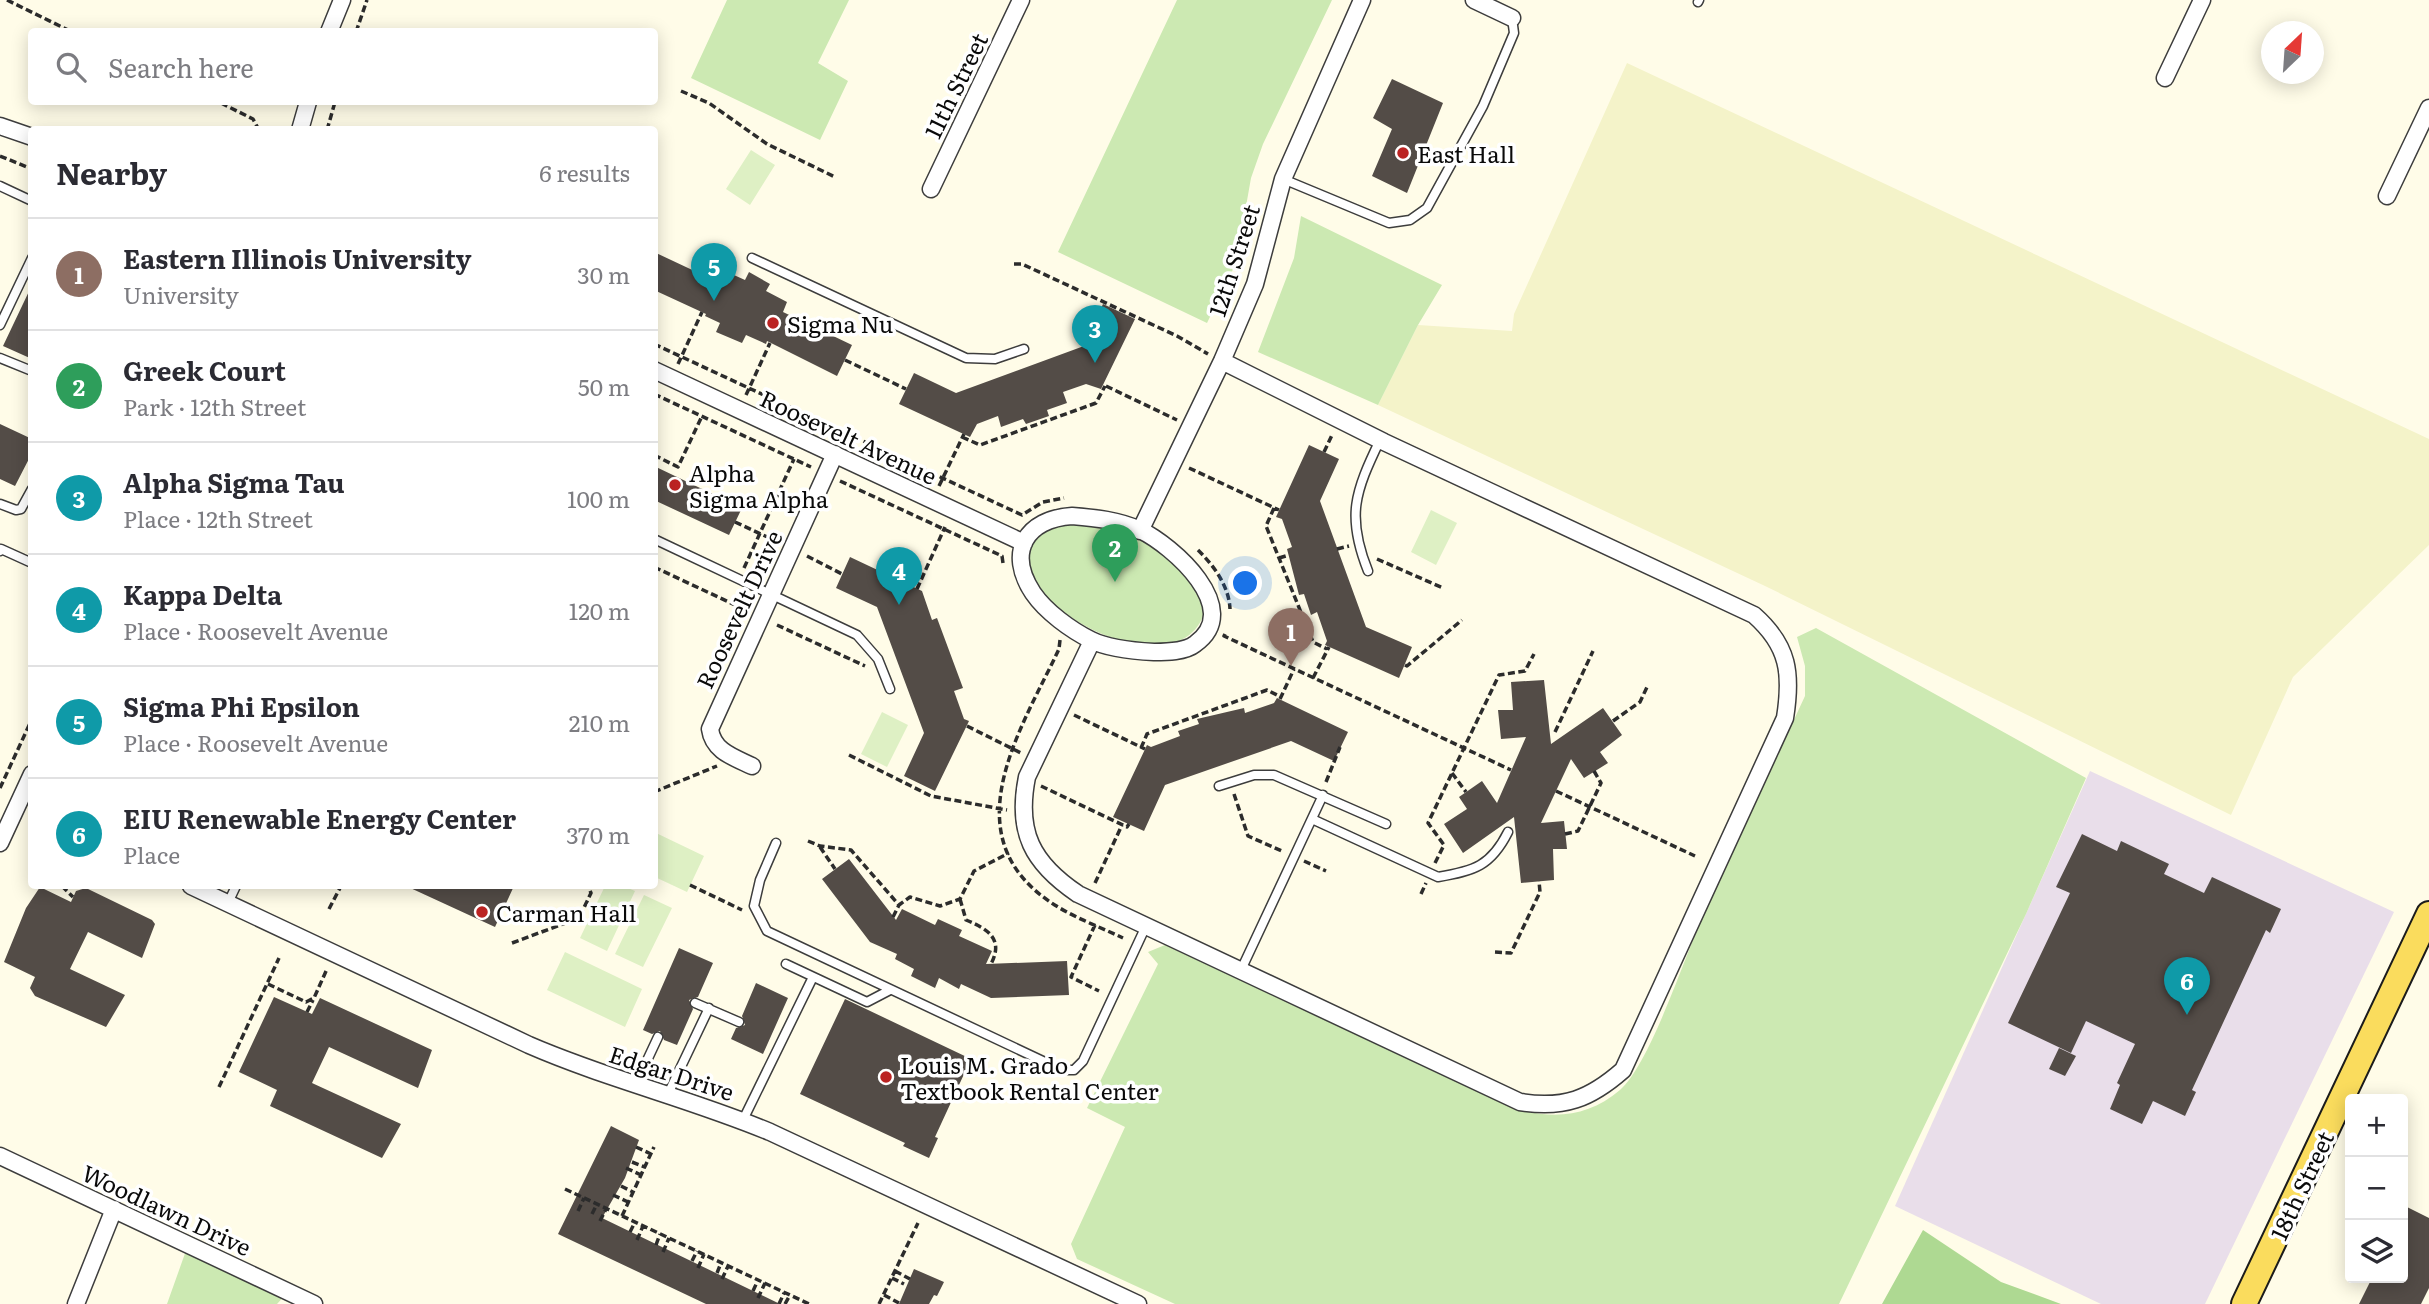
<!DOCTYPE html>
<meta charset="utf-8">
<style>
body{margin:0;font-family:Literata,serif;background:#f2f2f3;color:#2b2b33}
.controls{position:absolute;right:21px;bottom:21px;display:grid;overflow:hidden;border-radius:7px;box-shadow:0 4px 18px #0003}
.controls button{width:63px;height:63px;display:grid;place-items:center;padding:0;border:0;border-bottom:2px solid #e1e1e2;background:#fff;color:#2b2b33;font:35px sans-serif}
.compass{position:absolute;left:2261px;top:21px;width:63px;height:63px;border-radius:50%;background:#fff;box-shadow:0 4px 18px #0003;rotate:25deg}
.you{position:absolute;left:1246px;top:584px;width:24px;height:24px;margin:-18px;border:5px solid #fff;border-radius:50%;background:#1a73e8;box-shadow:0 0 0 10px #1a73e833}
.badge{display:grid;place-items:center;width:46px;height:46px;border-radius:50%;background:#d93025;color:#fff;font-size:23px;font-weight:700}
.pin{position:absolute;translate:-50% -58px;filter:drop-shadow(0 2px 4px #0008)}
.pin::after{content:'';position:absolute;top:37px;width:24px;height:21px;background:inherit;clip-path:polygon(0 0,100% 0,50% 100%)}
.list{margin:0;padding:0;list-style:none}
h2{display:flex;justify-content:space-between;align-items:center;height:91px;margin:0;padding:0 28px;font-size:30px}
h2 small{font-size:23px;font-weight:400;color:#7c7c81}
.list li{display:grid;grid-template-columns:46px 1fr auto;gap:21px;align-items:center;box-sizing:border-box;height:112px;padding:0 28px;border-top:2px solid #e1e1e2}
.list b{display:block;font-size:26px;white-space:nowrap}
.list p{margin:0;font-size:23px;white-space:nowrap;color:#7c7c81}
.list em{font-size:23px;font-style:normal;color:#7c7c81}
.icon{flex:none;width:38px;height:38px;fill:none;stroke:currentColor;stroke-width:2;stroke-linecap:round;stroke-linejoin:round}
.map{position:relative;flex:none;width:2429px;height:1304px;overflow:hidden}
.search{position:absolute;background:#fff;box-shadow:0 4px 18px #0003;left:28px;top:28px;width:630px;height:77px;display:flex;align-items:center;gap:18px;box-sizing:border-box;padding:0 24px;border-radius:7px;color:#7c7c81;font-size:26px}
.panel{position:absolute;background:#fff;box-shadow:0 4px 18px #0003;left:28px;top:126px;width:630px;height:763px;border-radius:7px}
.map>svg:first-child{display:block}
.industrial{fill:#e9deea}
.farmland{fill:#f4f3c9}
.green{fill:#cce9b2}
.forest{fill:#aed992}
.pitch{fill:#def0c4}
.building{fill:#534c47}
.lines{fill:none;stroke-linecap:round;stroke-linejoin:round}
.lane-casing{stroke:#3d3d3d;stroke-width:11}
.street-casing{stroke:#3d3d3d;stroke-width:19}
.primary-casing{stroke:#1b1b1b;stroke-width:28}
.path{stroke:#2c2c2c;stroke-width:3.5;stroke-dasharray:7 3.5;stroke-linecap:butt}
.lane{stroke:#fff;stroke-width:8}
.street{stroke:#fff;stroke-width:16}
.primary{stroke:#fadc5d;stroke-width:24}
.poi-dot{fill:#bb2322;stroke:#fff;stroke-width:2.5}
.labels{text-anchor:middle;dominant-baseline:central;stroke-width:7;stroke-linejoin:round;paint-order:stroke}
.street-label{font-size:23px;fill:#0a0a0a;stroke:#fff}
.poi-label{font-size:23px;fill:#0a0a0a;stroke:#fff;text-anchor:start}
</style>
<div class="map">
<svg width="2429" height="1304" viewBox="0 0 2429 1304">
<rect width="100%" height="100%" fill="#fffce8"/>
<path class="industrial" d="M2090 771 2394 912 2205 1304H2101L1895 1206Z"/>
<path class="farmland" d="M1627 63 2429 439V545L2293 677 2231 815 1765 586 1378 405 1418 325 1512 331 1514 314Z"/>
<path class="green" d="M727 0H849L818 63 848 81 820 140 691 78Z
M1177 0H1332L1263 144 1251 178 1236 263 1207 323 1058 252Z
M1301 216 1442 285 1418 325 1378 405 1258 352 1294 258Z
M1072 523C1129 525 1186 554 1205 610 1183 694 1011 610 1030 549 1033 542 1038 532 1046 529 1054 525 1064 525 1072 523Z
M1816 628 2086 778 2026 914 1839 1304H1175L1077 1259 1071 1244 1125 1127 1087 1108 1158 964 1148 952 1165 945 1511 1107C1551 1120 1587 1118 1620 1090 1649 1065 1683 962 1700 923 1733 846 1770 772 1805 696V666L1797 637Z
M188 1245 288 1292 277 1304H167Z"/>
<path class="forest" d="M1923 1230 2001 1282 2061 1304H1882Z"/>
<path class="pitch" d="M751 150 775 165 750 205 726 189Z
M1431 510 1457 523 1436 565 1411 552Z
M882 712 908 725 887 767 861 754Z
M654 832 704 856 687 892 655 877Z
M605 886H623L635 891 607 951 580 938Z
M644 895 672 908 643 967 615 954Z
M565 952 642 989 625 1027 547 990Z"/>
<path class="building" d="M1392 79 1443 103 1407 193 1372 176 1392 129 1373 118Z
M654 252 720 283 725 271 745 280 749 272 770 284 766 291 787 302 783 312 852 345 837 376 767 341 766 344 746 335 742 343 716 332 720 323 705 316 706 314 654 290Z
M32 285V359L3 346Z
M1103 304 1135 319 1101 389 1086 384 1063 392 1067 403 1047 410 1049 416 1026 424 1023 419 1001 427 998 416 977 424 970 437 899 404 914 373 956 393 1084 346Z
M0 424 32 439V453L15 486 0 479Z
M1309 445 1339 459 1320 501 1366 627 1412 647 1399 678 1325 645 1327 641 1317 612 1311 615 1304 594 1299 595 1287 549 1292 547 1282 519 1276 517Z
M654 466 742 508 729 535 654 500Z
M850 557 922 591 932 620 937 618 963 688 954 691 964 719 969 721 935 791 904 776 924 733 877 607 836 588Z
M1544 680 1551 744 1603 708 1622 735 1600 752 1608 763 1584 778 1571 759 1541 823 1564 821 1567 849H1553L1554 880 1521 883 1514 817 1463 853 1444 824 1467 809 1459 797 1482 781 1497 803 1526 737 1501 739 1498 710H1513L1511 682Z
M1277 698 1348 732 1334 761 1291 741 1165 785 1144 831 1113 817 1147 745 1151 747 1180 736 1178 731 1199 724 1197 719 1244 708 1245 713 1274 703Z
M2082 834 2117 851 2121 841 2169 864 2164 874 2204 893 2212 877 2281 909 2270 933 2266 930 2192 1090 2196 1092 2185 1116 2153 1101 2142 1124 2110 1109 2120 1085 2117 1083 2135 1044 2086 1021 2071 1053 2008 1023 2070 893 2056 887Z
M849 859 896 920 902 909 935 925 938 919 962 930 959 936 992 951 986 964 1067 961 1069 995 991 998 961 984 959 989 939 978 935 988 911 976 914 969 895 959 897 954 870 942 822 879Z
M406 886H514L495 927Z
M40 887 71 902 76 891 86 888 152 920 155 924 142 958 88 932 70 969 125 995 106 1027 35 996 30 988 35 977 4 962 26 908Z
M679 948 713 963 698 997 689 1000 693 1009 677 1045 664 1040 660 1031 652 1034 643 1030Z
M756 983 788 998 763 1054 731 1039 736 1028 745 1025 742 1016Z
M274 997 312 1014 320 998 432 1050 418 1088 329 1047 312 1083 401 1124 382 1158 270 1106 277 1090 239 1072Z
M845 999 971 1059 935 1137 938 1138 929 1158 903 1146 905 1143 800 1094Z
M2059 1048 2076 1056 2065 1076 2049 1069Z
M611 1126 639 1140 625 1178 602 1218 780 1304H706L558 1234Z
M2407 1207 2429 1218V1288L2421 1304H2359L2372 1278H2403V1215Z
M914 1269 944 1282 937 1296 934 1295 929 1304H899Z"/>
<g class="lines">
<g class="lane-casing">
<path id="lane" d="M1698 2 1699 0
M1283 179 1389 223 1410 220 1427 208 1483 106 1514 33 1512 18
M0 186 32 201
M752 258 966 358 995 359 1024 349
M0 325 32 258
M0 358 32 371
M0 504 16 510 21 509 32 489
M654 539 857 635 878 659 890 689
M0 551 1 549 32 563
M1368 571C1346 516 1355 492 1380 440
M1219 786 1254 775H1274L1386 824
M1312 819 1438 877C1474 871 1491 866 1508 832
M776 843 760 880 754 906 767 931 1062 1070H1074L1083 1061 1146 926
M228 903 236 886
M786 964 867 1002 890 990
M1241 970 1323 795
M695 1003 739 1022
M636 1084 658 1037
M668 1094 709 1008
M743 1120 813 977"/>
</g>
<g class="street-casing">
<path id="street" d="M1474 0 1512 18
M329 32 342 0
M2165 78 2202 0
M0 126 32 137
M300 130 308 102
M931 189 1021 0
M2387 196 2429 108
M654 370 1024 543
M1072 516C1096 518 1118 520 1140 530 1172 545 1245 609 1195 644 1185 652 1166 652 1154 652 1134 651 1109 649 1091 640 1071 630 1046 612 1033 593 1006 552 1026 519 1072 516Z
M1140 531 1222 361 1255 284 1283 179 1362 0
M1092 641 1027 777C1016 832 1032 863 1078 894L1520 1102C1564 1109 1590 1099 1623 1070L1785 718C1792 674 1789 646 1754 615L1384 442 1222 361
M752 766C733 757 713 751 710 729L835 454
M0 843 32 774
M191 886 529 1045C607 1079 691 1099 770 1132L1138 1304
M0 1156 314 1304
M76 1304 114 1209"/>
</g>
<g class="primary-casing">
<path id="primary" d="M2244 1304 2429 914"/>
</g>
<path class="path" d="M7 0 72 32
M356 32 367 0
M681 91 709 103 767 144 835 177
M221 103 253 119 259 130
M327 130 335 102
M0 156 32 169
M1014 264H1022L1177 336 1208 354
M654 344 1022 515 1043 502 1064 498
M845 360 906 389
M678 364 702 312
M1106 386 1177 420
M654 394 811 467
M746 395 770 343
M962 437 980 445 1096 403 1105 386
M1324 452 1332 435
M654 455 678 467 702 416
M1189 468 1279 510
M840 481 1002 556 1003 563
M939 486 964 434
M1274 508 1266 526 1313 642 1327 649
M735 522 778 542
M1337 549 1349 546
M1198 550C1214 566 1229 586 1230 609
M807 556 842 574
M1279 558 1289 555
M1377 559 1443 588
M654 567 748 611
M744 568 794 459
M917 589 945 527
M777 625 865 666
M1225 634 1224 636 1511 770
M1060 640 1059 649C1024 724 954 828 1042 896 1066 915 1096 925 1123 938
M1405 665 1407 666 1462 620
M1313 678 1329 647
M1280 699 1294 669
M1074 715 1145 749
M1613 721 1640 702 1648 685
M967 726 1021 753
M1555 732 1593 651
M1141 748 1147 734 1267 690 1281 697
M849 755 931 796 1007 810
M1452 773 1466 792
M1326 782 1340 747
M1041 786 1127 827 1129 824
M0 788 32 719
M1556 791 1695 856
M654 792 717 766
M1234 794 1248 836 1284 852
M1565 834 1578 831 1601 783 1594 771
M808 841 820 846 851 850 899 905 910 897 940 906 960 899 974 871 1009 853
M820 847 835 869
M1304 861 1326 871
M1435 863 1444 845 1428 823 1499 675 1525 671 1534 654
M1095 883 1122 825
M690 885 742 910
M62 886 73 897
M1421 894 1426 883
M960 899 966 920C988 929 1004 939 991 964
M329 909 341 886
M893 917 899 905
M1095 925 1071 977 1099 991
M512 943 579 918 591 893 588 886
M1495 952 1511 953 1540 892 1539 881
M268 984 306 1002 314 998 327 969
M307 1012 313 1000
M219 1087 279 958
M636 1147 651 1154
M632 1162 645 1167
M626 1168 641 1175
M621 1186 633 1192
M565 1189 809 1304
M613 1195 628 1202
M578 1211 584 1198
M592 1214 597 1204
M622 1216 654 1147
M600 1221 606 1209
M630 1232 635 1222
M637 1240 643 1226
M656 1245 660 1234
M663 1252 669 1238
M692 1261 697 1251
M698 1268 704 1254
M895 1271 910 1279
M717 1273 721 1263
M892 1278 904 1284
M722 1279 728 1266
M753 1291 758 1280
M884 1295 899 1303
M758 1298 765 1283
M779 1304 784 1293
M785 1304 790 1295
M879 1304 918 1223"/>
<use href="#lane" class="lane"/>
<use href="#street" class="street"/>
<use href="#primary" class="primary"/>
</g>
<g class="poi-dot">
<circle cx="1403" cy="153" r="7"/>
<circle cx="773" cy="323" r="7"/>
<circle cx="675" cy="485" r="7"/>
<circle cx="482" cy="912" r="7"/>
<circle cx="886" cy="1077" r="7"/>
</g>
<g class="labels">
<g class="street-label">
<text transform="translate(955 85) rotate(-64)">11th Street</text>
<text transform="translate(1233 260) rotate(-72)">12th Street</text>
<text transform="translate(849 436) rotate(25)">Roosevelt Avenue</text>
<text transform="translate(738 609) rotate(-65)">Roosevelt Drive</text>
<text transform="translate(672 1072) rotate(18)">Edgar Drive</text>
<text transform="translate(2301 1185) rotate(-65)">18th Street</text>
<text transform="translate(167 1209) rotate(25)">Woodlawn Drive</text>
</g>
<g class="poi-label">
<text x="1417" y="153">East Hall</text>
<text x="787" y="323">Sigma Nu</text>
<text x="689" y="472">Alpha<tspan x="689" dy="26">Sigma Alpha</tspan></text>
<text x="496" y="912">Carman Hall</text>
<text x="900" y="1064">Louis M. Grado<tspan x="900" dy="26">Textbook Rental Center</tspan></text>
</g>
</g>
</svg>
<div class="controls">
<button>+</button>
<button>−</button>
<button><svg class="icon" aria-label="layers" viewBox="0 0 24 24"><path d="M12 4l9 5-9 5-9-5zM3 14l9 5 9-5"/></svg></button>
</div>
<svg class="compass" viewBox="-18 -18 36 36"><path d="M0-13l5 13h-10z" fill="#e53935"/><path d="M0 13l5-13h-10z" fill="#7c7c81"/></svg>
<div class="you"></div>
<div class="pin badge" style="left:1291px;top:666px;background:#8d6e63">1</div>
<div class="pin badge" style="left:1115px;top:582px;background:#2e9e5b">2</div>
<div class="pin badge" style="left:1095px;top:363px;background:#0f9aa8">3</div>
<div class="pin badge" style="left:899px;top:605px;background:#0f9aa8">4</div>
<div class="pin badge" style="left:714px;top:301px;background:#0f9aa8">5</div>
<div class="pin badge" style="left:2187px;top:1015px;background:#0f9aa8">6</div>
<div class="search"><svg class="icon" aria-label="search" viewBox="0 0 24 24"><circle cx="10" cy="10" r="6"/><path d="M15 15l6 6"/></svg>Search here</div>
<section class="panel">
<h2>Nearby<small>6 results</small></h2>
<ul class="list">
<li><span class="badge" style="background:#8d6e63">1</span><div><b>Eastern Illinois University</b><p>University</p></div><em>30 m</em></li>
<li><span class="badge" style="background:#2e9e5b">2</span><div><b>Greek Court</b><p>Park · 12th Street</p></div><em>50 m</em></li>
<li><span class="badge" style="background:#0f9aa8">3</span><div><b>Alpha Sigma Tau</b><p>Place · 12th Street</p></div><em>100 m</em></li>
<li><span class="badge" style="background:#0f9aa8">4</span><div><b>Kappa Delta</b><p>Place · Roosevelt Avenue</p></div><em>120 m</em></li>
<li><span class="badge" style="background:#0f9aa8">5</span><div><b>Sigma Phi Epsilon</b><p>Place · Roosevelt Avenue</p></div><em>210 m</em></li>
<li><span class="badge" style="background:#0f9aa8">6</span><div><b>EIU Renewable Energy Center</b><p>Place</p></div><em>370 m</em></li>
</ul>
</section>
</div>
